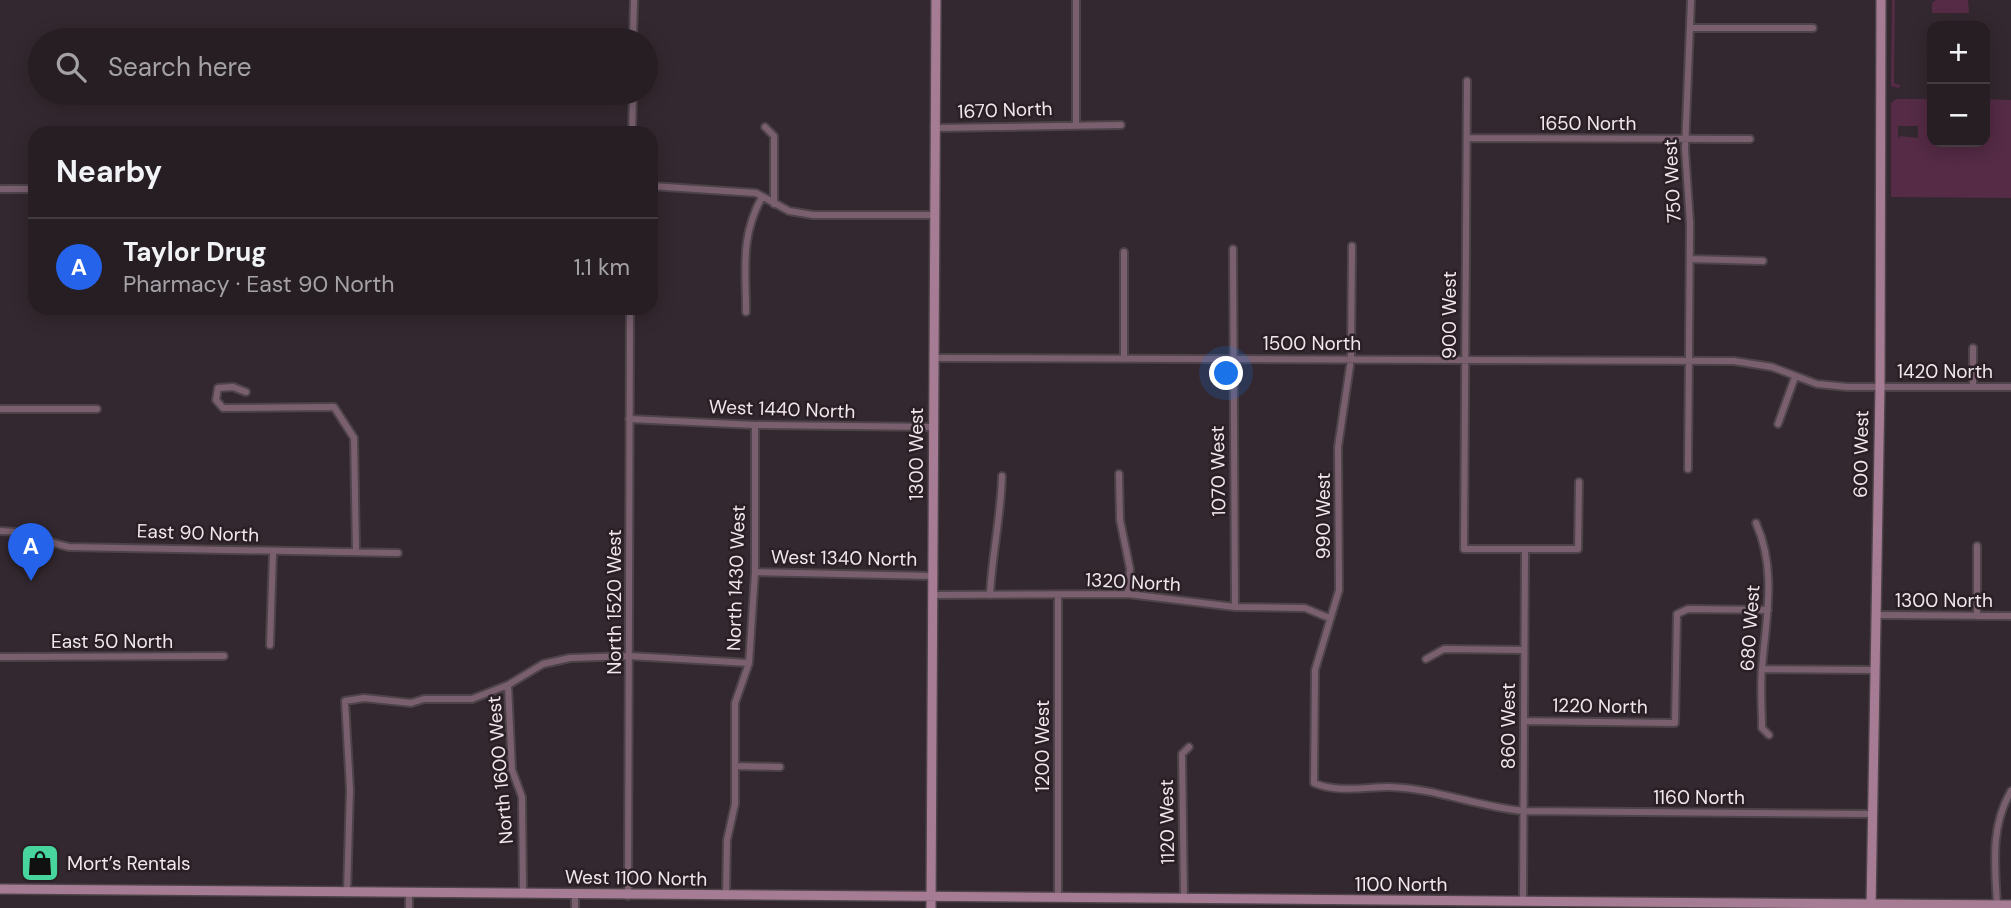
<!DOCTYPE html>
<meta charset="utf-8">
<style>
body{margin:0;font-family:"DM Sans",sans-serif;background:#2e272b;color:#f1f3f6}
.controls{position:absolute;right:21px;top:21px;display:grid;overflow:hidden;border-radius:14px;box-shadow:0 4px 18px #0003}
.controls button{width:63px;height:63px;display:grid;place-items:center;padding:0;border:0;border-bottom:2px solid #423c41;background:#261e23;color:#f1f3f6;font:35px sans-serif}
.you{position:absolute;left:1227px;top:374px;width:24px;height:24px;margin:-18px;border:5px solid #fff;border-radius:50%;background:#1a73e8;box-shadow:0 0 0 10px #1a73e833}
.badge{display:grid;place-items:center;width:46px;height:46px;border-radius:50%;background:#2563eb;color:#fff;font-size:23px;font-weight:700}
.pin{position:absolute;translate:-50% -58px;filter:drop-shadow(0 2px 4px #0008)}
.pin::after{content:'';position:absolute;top:37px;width:24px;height:21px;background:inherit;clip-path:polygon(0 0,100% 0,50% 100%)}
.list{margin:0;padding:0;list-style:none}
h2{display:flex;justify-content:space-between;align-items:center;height:91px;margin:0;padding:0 28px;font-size:30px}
h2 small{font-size:23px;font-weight:400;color:#a4a2a6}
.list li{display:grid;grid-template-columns:46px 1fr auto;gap:21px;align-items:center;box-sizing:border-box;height:98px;padding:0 28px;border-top:2px solid #423c41}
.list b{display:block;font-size:26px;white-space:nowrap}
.list p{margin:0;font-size:23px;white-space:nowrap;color:#a4a2a6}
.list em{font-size:23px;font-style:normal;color:#a4a2a6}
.icon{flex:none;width:38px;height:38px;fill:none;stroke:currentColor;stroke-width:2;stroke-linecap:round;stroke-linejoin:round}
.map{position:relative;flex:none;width:2011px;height:908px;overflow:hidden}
.search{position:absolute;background:#261e23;box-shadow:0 4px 18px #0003;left:28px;top:28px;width:630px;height:77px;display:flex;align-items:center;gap:18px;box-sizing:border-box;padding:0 24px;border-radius:38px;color:#a4a2a6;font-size:26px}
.panel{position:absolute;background:#261e23;box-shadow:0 4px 18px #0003;left:28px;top:126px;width:630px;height:189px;border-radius:21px}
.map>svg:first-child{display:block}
.green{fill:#552b45;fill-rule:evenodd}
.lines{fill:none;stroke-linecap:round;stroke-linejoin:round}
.street-casing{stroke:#4d4349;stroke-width:10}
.secondary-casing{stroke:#4d4349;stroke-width:12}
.street{stroke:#7a606f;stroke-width:6}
.secondary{stroke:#a67c94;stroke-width:9}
.labels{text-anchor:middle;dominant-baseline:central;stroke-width:5;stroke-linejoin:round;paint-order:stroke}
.street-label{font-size:19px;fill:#efe7eb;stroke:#291f25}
.poi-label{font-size:19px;fill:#efe7eb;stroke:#291f25;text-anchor:start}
</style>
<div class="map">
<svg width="2011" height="908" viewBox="0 0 2011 908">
<rect width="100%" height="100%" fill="#33282f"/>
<path class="green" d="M1892 0H1895L1894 83 1900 85 1899 88 1891 86Z
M1936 0H1968L1969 13H1932V3Z
M1932 99V142H1985V99L2011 100V198L1891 197V103L1896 99ZM1898 126H1918V138L1900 136 1898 139Z"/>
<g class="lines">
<g class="street-casing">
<path id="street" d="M1076 0V124
M1691 28H1813
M633 40 634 0
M1467 81 1464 549H1578L1579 482
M765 127 774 136V204
M934 128 1121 125
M632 133 633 93
M1467 138 1750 139
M651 186 756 193 789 211 813 215H934
M0 189H35
M1352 246 1351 359 1338 447 1339 590 1315 670 1314 783C1337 793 1365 787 1389 787 1435 788 1478 807 1524 811L1873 814
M1233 249 1235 607
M1124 252V359
M1690 259 1763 261
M746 312C746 268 740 237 762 197
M1973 348V387
M934 358 1734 361 1772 367 1817 384 1848 387H2011
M246 392 233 387 218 388 216 400 223 408 334 407 354 438 356 551
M0 409H97
M629 419 755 425 933 427
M1778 424 1795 377
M1688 469 1690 223 1685 149 1691 0
M1119 474 1120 520 1130 569 1128 594
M1756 523C1777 570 1766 618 1762 668 1760 688 1762 708 1762 728L1769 735
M0 531C30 531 41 541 69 547L398 553
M755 572 933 576
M934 595 1128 594 1235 607 1305 608 1329 618
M990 595C992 554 1001 516 1002 476
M1877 615 2011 616
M1977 616V546
M270 645 273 552
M0 657 224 656
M1426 659 1444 649 1524 650
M1762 669 1876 670
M508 685 512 770 522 797 523 894
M1524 721 1675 723 1677 614 1688 609 1768 610
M735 766 780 767
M347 893 350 789 345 701 364 698 411 703 424 699H472L508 685 543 664 570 658 630 656 749 663
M409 894V908
M628 896 630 308
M726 896 727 840 735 804V703L749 663 755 572V425
M1058 898V595
M1184 899 1182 754 1189 747
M1523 901 1525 550
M1997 905C1995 865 1990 827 2011 791
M575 908V895"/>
</g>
<g class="secondary-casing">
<path id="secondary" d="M0 889 2011 905
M931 908 936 0
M1871 908 1880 387 1881 0"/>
</g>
<use href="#street" class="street"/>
<use href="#secondary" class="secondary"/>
</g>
<defs>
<g id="shop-square" transform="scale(2.0125)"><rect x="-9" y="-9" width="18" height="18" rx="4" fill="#47d49d" stroke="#291f25"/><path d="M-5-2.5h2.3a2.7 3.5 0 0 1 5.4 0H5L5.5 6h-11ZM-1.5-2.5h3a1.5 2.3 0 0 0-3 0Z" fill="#111"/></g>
</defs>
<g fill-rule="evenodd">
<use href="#shop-square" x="40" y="863"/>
</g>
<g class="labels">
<g class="street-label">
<text transform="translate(1005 110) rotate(-2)">1670 North</text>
<text x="1588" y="123">1650 North</text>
<text transform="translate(1672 181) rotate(-93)">750 West</text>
<text transform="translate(1449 315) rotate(-90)">900 West</text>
<text x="1312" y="343">1500 North</text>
<text x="1945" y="371">1420 North</text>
<text transform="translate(782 409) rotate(2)">West 1440 North</text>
<text transform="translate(916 454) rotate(-90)">1300 West</text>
<text transform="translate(1861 454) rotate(-89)">600 West</text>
<text transform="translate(1218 471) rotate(-91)">1070 West</text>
<text transform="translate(1323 516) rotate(-90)">990 West</text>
<text transform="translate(198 533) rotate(2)">East 90 North</text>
<text transform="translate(844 558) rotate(1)">West 1340 North</text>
<text transform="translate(736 578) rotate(-88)">North 1430 West</text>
<text transform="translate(1133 582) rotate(3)">1320 North</text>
<text x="1944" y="600">1300 North</text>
<text transform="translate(614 602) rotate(-90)">North 1520 West</text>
<text transform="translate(1750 628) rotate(-86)">680 West</text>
<text x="112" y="641">East 50 North</text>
<text transform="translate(1600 706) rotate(1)">1220 North</text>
<text transform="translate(1508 726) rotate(-90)">860 West</text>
<text transform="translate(1042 746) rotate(-90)">1200 West</text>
<text transform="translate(500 770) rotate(-95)">North 1600 West</text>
<text x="1699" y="797">1160 North</text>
<text transform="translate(1167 822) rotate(-91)">1120 West</text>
<text transform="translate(636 878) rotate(1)">West 1100 North</text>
<text x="1401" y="884">1100 North</text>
</g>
<g class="poi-label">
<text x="67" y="863">Mort’s Rentals</text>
</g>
</g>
</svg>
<div class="controls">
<button>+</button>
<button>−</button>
</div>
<div class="you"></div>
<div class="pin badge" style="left:31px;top:581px">A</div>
<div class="search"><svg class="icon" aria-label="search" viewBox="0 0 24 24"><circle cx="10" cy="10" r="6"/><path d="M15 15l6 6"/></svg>Search here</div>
<section class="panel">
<h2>Nearby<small></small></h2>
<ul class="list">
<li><span class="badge">A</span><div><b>Taylor Drug</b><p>Pharmacy · East 90 North</p></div><em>1.1 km</em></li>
</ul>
</section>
</div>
